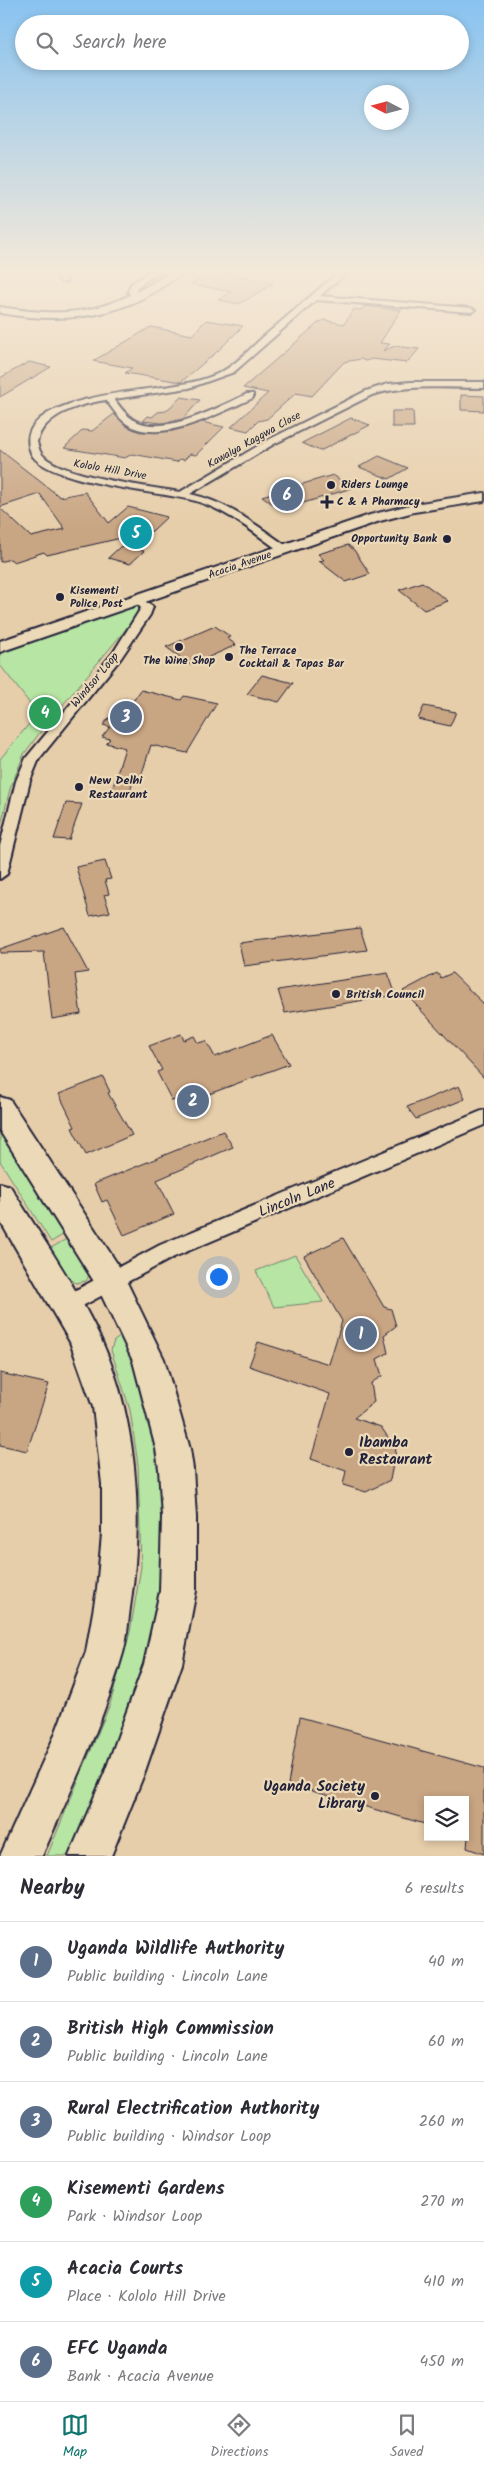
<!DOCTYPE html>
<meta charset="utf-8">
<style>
body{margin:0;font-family:Kalam,sans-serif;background:#f2f2f3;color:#2b2b33}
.controls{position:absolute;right:15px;bottom:15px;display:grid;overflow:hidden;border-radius:0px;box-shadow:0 2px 8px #0003}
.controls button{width:45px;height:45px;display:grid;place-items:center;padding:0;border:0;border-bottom:1px solid #e1e1e2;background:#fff;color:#2b2b33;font:25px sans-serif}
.compass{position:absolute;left:364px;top:85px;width:45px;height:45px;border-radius:50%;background:#fff;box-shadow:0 2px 8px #0003;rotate:276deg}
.you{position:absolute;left:218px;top:1276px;width:18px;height:18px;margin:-12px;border:4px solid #fff;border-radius:50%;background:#1a73e8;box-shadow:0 0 0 8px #1a73e833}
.badge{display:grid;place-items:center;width:32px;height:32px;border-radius:50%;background:#0f766e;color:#fff;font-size:16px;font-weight:700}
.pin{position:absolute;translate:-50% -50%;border:2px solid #fff;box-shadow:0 1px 5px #0006}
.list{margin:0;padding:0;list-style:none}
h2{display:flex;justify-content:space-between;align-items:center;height:65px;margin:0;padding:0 20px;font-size:21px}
h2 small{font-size:16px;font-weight:400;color:#7c7c81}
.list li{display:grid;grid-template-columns:32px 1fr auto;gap:15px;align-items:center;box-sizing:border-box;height:80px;padding:0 20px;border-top:1px solid #e1e1e2}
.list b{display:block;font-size:19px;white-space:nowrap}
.list p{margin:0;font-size:16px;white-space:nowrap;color:#7c7c81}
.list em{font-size:16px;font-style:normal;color:#7c7c81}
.icon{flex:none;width:28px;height:28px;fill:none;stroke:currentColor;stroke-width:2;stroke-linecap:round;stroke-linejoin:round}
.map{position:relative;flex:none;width:484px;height:1856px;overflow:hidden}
.search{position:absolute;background:#fff;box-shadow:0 2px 8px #0003;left:15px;right:15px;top:15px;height:55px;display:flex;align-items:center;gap:12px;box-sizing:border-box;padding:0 18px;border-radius:28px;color:#7c7c81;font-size:19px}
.sheet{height:545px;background:#fff}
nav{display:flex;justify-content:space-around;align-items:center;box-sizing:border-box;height:70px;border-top:1px solid #e1e1e2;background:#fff;font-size:14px;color:#7c7c81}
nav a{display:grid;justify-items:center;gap:2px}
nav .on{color:#0f766e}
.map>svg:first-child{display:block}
.green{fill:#b7e5a3;stroke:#6c846f}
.building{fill:#c8a583;stroke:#22223b}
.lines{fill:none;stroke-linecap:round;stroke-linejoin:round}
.street-casing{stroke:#22223b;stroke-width:4}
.secondary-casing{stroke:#22223b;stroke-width:4}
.primary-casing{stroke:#22223b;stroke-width:4}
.street{fill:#ecd9b7;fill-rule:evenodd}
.secondary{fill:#ecd9b7;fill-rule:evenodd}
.primary{fill:#ecd9b7;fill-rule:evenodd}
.poi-dot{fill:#22223b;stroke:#ecd9b7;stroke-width:2}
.labels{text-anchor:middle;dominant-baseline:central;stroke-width:4.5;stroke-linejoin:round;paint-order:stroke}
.far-street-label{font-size:11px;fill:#22223b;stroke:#ecd9b7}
.far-poi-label{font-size:11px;font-weight:bold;fill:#22223b;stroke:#ecd9b7;text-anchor:start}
.street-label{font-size:12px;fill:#22223b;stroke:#ecd9b7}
.poi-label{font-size:12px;font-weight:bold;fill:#22223b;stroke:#ecd9b7;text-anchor:start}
.near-street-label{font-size:15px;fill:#22223b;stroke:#ecd9b7}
.near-poi-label{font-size:15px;font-weight:bold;fill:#22223b;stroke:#ecd9b7;text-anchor:start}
</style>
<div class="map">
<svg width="484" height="1856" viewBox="0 0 484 1856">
<rect width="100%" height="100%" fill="#e7ceaa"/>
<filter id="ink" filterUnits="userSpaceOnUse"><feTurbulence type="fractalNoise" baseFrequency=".02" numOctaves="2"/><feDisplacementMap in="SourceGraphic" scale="10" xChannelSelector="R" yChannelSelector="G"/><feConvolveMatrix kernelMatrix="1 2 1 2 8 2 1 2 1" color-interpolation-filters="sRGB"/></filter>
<g filter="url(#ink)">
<path class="green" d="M137 606 141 611 41 731 24 754 10 789 0 829V759L34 718V709L0 665V653Z
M0 1124 66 1233 51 1242 0 1161Z
M70 1237C78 1249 96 1268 86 1281L76 1283 70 1279 51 1248Z
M295 1255 323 1302 274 1307 256 1271Z
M120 1337H127L133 1344 163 1479 161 1588 143 1667 108 1772 72 1856H47L110 1704 130 1632 141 1567 138 1465 130 1410 111 1350 114 1341Z"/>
<path class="building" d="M212 271H222L273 284 239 304 218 300 231 292 191 284Z
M364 306 401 310 380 343 390 344 383 351 395 346 419 349 407 363 372 359 365 361 361 359 344 362 312 396 296 393 267 419 258 421 248 431 231 427 268 393 243 388 317 324 324 320 344 324 354 309 361 310Z
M206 320 243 326 219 350 181 382 125 373 132 368 93 361 151 327 192 335Z
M29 362 51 367 0 397V378Z
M461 395 484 396V411L461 410Z
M181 397 200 400 183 419 162 423 143 421 148 416 152 417 158 412 166 411Z
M392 411H413L414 427H392Z
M114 414 126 426 140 432 173 431 202 422 224 427 196 455 190 454 184 460 180 459 177 462 132 454 125 458 64 448 83 430 92 431Z
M351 418 370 425 320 451 302 443Z
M0 450 60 497 85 492 109 523 128 507 167 517 152 531 47 555 44 552 14 562 10 559 0 562V508L31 537 65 529 40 494 0 507Z
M379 456 408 468 389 479 359 467Z
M333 475 352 488 281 510 262 496Z
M348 545 354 550 370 574 346 582 319 561 324 560 318 554Z
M121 546 144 551 130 564 108 558Z
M422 582 448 601 424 610 399 590Z
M215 626 231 637 227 638 236 645 191 665 166 647Z
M262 675 293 683 279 702 247 694Z
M141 690 181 700 184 696 217 703 187 753 151 745 140 780 134 779 130 791 112 790 125 748 106 743 110 739 102 737 110 727 103 725 125 699 133 701Z
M424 706 456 712 450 726 418 719Z
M66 803 82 804 69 840 54 839Z
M105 861 111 879 105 880 109 894 104 895 110 912 90 916 76 867Z
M64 927 88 972 75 974 81 1014 52 1019 44 952 0 953V949Z
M360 928 367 950 244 966 239 943Z
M388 973 396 995 285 1013 278 990Z
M437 973 441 978 452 973 484 1004V1078L403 991Z
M181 1034 184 1040 194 1036 198 1043 206 1041 215 1057 272 1035 289 1064 185 1103 182 1097 172 1101 157 1072 162 1070 149 1046Z
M103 1077 110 1092 108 1093 132 1135 86 1155 72 1128 75 1127 59 1094Z
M459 1086 465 1099 416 1119 407 1107Z
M223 1131 233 1147 157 1180 174 1214 124 1235 107 1200 102 1202 94 1184Z
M343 1238 384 1307 391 1309 396 1326 384 1335 388 1353 377 1359 382 1376 371 1383 374 1402 354 1418 381 1427 396 1449 390 1480 366 1492 343 1485 346 1471 311 1459 330 1394 249 1366 258 1342 329 1364 342 1321 304 1256Z
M0 1373 49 1384 27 1451 0 1445Z
M300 1717 484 1768V1854L467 1848 468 1837 465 1836V1800H428V1825L288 1784Z"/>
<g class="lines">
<g class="street-casing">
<path id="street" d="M55 271H63L67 282H61Z
M151 271H160L137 287 136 292 141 297 134 299 128 292 131 284Z
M340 271H348L320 296 471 308 475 310 471 312 316 300 234 372 189 388 114 399C120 407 127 417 136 421 166 436 219 407 247 394H253V398C221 412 160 446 127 424 118 418 112 408 106 400 81 404 43 414 37 442 38 445 39 450 41 453 56 476 151 487 180 492L268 440 366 391 388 384 411 382H484V388C447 388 408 384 372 395L274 444 190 494C228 502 257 526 288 547V551H280C254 533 227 510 196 501 164 492 44 483 31 453 8 398 140 391 171 386 190 383 212 379 228 368 240 360 251 348 262 338 288 316 314 293 340 271Z
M139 597 153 607 150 615 121 658 39 759 30 781 7 874 0 879V846L16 781 26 758 113 653 141 608 133 600Z
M484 1110V1125L174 1257 73 1311 66 1314 59 1311 56 1305 59 1299 160 1245Z"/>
</g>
<g class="secondary-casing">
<path id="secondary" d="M172 271H184C178 278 167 283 159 289 110 320 56 323 0 313V307C76 319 108 312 172 271Z
M484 493V501L414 512 380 521 0 652V641L370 515 414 504Z"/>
</g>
<g class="primary-casing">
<path id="primary" d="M0 1097 10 1100 120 1268 164 1359 190 1449 193 1469 196 1517V1591L182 1664 144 1774 111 1856H69L105 1772 144 1664 160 1591 162 1517 159 1469 156 1449 133 1361 98 1288 0 1131Z
M0 1183 10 1186C38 1232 70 1277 94 1325 138 1411 144 1515 130 1608 128 1623 127 1639 123 1653 103 1723 71 1790 42 1856H0L54 1737 86 1652 97 1589 102 1534V1484L93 1407 70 1342 0 1221Z"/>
</g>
<use href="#street" class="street"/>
<use href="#secondary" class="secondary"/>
<use href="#primary" class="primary"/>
</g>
</g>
<linearGradient id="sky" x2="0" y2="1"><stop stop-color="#88c3f0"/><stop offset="0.51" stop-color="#f4e9d9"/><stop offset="1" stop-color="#f4e9d9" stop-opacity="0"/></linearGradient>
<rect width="484" height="531" fill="url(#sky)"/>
<g class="poi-dot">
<circle cx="331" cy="485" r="5"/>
<path d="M324.5 494.5h5v5h5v5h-5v5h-5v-5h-5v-5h5z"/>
<circle cx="447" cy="539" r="5"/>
<circle cx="60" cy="597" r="5"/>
<circle cx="179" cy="647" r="5"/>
<circle cx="229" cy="657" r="5"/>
<circle cx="79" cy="787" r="5"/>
<circle cx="336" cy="994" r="5"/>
<circle cx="349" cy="1452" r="5"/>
<circle cx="375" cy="1796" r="5"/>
</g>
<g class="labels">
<g class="far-street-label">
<text transform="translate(254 440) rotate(-29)">Kawalya Kaggwa Close</text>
<text transform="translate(110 470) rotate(10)">Kololo Hill Drive</text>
<text transform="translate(240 565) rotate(-19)">Acacia Avenue</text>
</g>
<g class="far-poi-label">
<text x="341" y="485">Riders Lounge</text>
<text x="337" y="502">C &amp; A Pharmacy</text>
<text x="437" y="539" text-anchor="end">Opportunity Bank</text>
<text x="70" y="591">Kisementi<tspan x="70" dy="13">Police Post</tspan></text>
<text x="239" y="651">The Terrace<tspan x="239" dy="13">Cocktail &amp; Tapas Bar</tspan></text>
<text x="179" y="661" text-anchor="middle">The Wine Shop</text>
</g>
<g class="street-label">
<text transform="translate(95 680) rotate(-50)">Windsor Loop</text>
</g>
<g class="poi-label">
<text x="89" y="780">New Delhi<tspan x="89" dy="14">Restaurant</tspan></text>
<text x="346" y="994">British Council</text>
</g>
<g class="near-street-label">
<text transform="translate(297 1198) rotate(-22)">Lincoln Lane</text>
</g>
<g class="near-poi-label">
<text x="359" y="1443">Ibamba<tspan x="359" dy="17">Restaurant</tspan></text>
<text x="365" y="1787" text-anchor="end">Uganda Society<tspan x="365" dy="17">Library</tspan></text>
</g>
</g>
</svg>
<div class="controls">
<button><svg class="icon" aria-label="layers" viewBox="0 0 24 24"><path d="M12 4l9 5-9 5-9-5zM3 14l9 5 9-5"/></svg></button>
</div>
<svg class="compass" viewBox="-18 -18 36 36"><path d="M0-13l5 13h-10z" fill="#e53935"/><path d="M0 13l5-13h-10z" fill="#7c7c81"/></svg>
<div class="you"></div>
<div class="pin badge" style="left:361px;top:1334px;background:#5c6f8a">1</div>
<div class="pin badge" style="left:193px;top:1101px;background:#5c6f8a">2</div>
<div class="pin badge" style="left:126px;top:717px;background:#5c6f8a">3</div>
<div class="pin badge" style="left:45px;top:713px;background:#2e9e5b">4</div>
<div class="pin badge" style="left:136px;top:533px;background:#0f9aa8">5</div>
<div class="pin badge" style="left:287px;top:495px;background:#5c6f8a">6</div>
<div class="search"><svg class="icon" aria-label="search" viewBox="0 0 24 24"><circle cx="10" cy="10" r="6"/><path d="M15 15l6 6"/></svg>Search here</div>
</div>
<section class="sheet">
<h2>Nearby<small>6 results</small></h2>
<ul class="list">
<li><span class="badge" style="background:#5c6f8a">1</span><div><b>Uganda Wildlife Authority</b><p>Public building · Lincoln Lane</p></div><em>40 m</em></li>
<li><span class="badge" style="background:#5c6f8a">2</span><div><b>British High Commission</b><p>Public building · Lincoln Lane</p></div><em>60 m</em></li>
<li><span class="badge" style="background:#5c6f8a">3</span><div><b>Rural Electrification Authority</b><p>Public building · Windsor Loop</p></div><em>260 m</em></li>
<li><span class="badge" style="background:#2e9e5b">4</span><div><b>Kisementi Gardens</b><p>Park · Windsor Loop</p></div><em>270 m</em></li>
<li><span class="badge" style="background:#0f9aa8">5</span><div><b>Acacia Courts</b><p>Place · Kololo Hill Drive</p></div><em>410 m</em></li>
<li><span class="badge" style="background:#5c6f8a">6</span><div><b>EFC Uganda</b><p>Bank · Acacia Avenue</p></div><em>450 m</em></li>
</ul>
</section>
<nav>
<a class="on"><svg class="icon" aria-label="map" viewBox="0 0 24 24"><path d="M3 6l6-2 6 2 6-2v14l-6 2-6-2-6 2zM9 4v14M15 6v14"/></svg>Map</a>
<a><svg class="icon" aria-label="directions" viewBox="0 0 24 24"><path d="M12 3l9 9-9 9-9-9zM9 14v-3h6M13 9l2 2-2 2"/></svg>Directions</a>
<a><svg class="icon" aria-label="saved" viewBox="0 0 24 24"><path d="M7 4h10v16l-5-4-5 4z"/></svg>Saved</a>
</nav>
